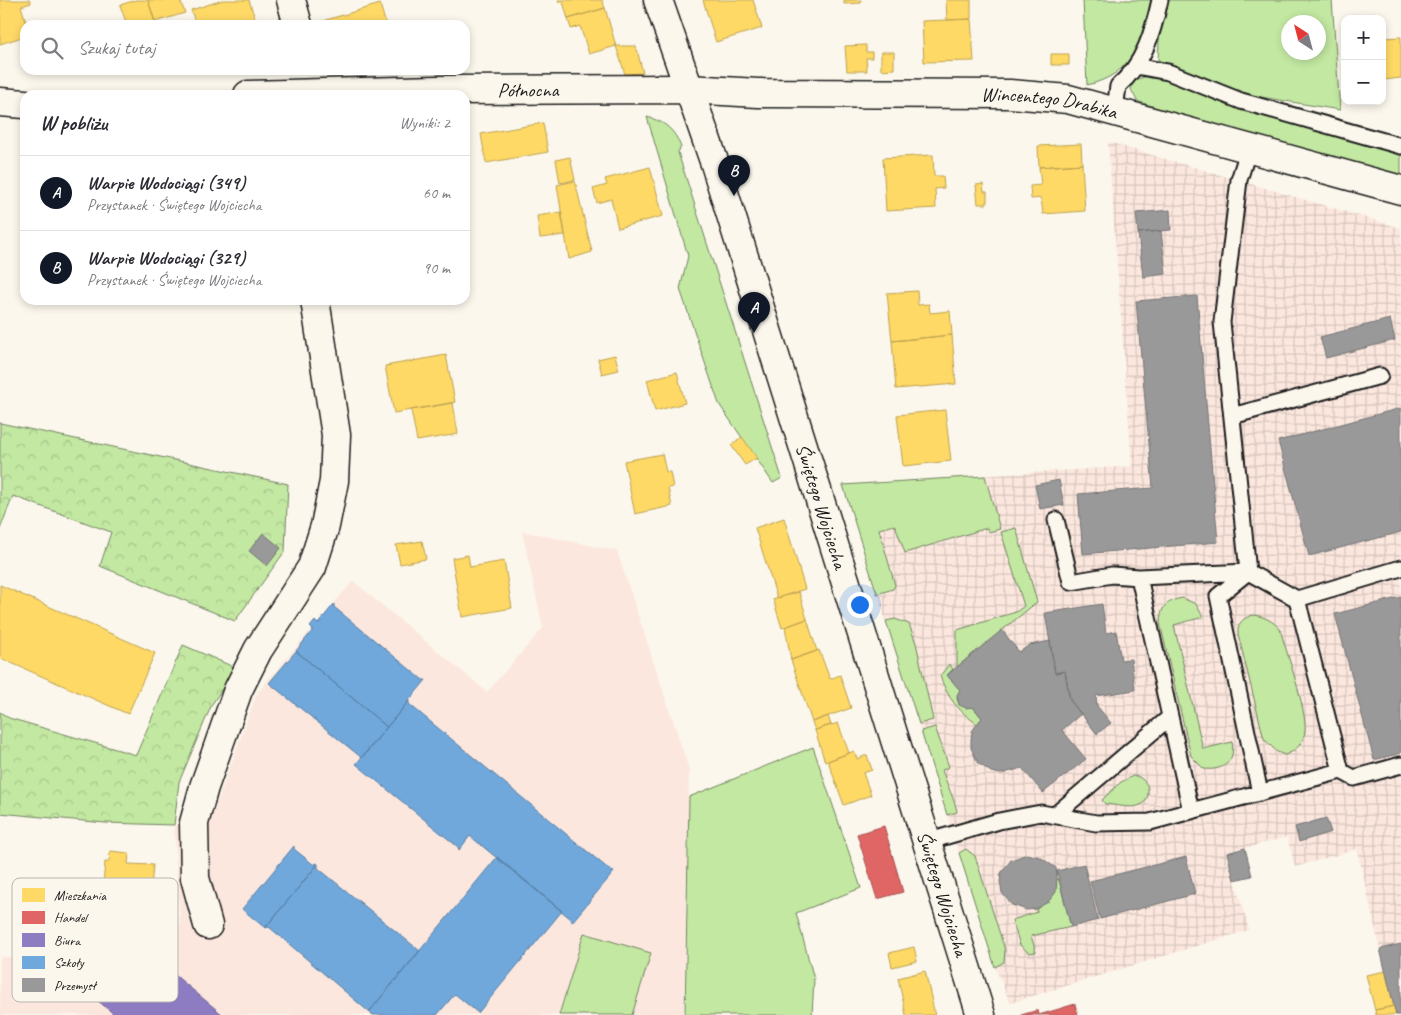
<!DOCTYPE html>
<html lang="pl">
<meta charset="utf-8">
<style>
body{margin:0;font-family:Caveat,sans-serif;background:#f2f2f3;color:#2b2b33}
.controls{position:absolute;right:15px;top:15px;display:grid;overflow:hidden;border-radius:10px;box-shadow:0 2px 8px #0003}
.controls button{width:45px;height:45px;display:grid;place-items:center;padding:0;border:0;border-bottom:1px solid #e1e1e2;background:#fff;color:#2b2b33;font:25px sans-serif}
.compass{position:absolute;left:1281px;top:15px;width:45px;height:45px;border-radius:50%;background:#fff;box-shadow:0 2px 8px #0003;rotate:324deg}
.you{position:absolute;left:859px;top:604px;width:18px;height:18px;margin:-12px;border:4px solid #fff;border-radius:50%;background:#1a73e8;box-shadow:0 0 0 8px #1a73e833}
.badge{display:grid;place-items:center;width:32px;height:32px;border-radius:50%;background:#111827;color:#fff;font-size:16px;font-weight:700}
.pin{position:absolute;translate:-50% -41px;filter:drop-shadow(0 1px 2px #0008)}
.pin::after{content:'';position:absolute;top:26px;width:18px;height:15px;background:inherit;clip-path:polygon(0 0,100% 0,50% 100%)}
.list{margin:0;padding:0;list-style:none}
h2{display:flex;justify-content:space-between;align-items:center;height:65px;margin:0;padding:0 20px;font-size:21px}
h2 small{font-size:16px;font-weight:400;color:#7c7c81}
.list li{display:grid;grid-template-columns:32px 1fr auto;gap:15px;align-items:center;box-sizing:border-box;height:75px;padding:0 20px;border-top:1px solid #e1e1e2}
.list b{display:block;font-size:19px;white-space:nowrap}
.list p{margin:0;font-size:16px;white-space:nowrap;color:#7c7c81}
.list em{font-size:16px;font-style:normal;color:#7c7c81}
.icon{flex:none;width:28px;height:28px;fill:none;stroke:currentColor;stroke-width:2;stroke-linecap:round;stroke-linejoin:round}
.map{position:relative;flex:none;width:1401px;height:1015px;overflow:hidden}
.search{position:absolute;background:#fff;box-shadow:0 2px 8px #0003;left:20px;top:20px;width:450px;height:55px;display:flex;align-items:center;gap:12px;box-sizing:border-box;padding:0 18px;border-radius:15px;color:#7c7c81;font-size:19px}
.panel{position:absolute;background:#fff;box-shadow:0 2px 8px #0003;left:20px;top:90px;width:450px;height:215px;border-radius:15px}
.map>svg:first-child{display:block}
.built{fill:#fce7de}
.industrial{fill:url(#industrial-grid)}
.green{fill:#c3e8a2;stroke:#70825f;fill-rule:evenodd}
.forest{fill:url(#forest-crowns);stroke:#70825f}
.homes{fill:#ffd966;stroke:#bba050}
.shops{fill:#e06666;stroke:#a55050}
.offices{fill:#8e7cc3;stroke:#6c5f91}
.schools{fill:#6fa8dc;stroke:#567ea2}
.industry{fill:#999;stroke:#747474}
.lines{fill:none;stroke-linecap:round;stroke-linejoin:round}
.service-casing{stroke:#1c1c1c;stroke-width:19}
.minor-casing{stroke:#1c1c1c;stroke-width:31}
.tertiary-casing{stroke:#1c1c1c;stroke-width:31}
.service{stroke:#fbf7ec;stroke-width:15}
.minor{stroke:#fbf7ec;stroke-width:28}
.tertiary{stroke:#fbf7ec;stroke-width:28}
.labels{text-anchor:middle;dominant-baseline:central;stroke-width:5;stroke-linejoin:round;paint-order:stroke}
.street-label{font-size:20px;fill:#1c1c1c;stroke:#fbf7ec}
.key{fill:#fbf7ec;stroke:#b8b5ae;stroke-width:1}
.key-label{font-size:14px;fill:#1c1c1c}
</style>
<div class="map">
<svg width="1401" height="1015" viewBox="0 0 1401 1015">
<defs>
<pattern id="industrial-grid" width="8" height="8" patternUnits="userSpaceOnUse" patternTransform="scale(1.25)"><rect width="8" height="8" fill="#fce7de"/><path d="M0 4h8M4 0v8" fill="none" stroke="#d7c6be"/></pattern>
<pattern id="forest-crowns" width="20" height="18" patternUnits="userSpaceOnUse" patternTransform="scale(1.25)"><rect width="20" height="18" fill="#c3e8a2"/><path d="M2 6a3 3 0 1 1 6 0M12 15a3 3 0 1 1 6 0" fill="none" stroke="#a7c68b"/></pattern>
</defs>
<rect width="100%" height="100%" fill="#fbf7ec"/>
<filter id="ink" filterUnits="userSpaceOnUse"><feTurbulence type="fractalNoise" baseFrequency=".02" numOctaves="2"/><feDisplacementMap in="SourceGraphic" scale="10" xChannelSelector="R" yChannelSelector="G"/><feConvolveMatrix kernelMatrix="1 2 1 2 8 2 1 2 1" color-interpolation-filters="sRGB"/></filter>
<g filter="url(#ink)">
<path class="built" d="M522 531 617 551 689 769 684 1015H0V957H100L128 927 180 925 174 825 206 832 257 693 353 581 487 692 543 628Z"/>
<path class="industrial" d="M1108 142 1401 228V944L1380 949 1357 849 1295 867 1287 837 1227 853 1249 930 1010 1003 995 967 843 485 1132 466Z"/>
<path class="green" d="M1083 0H1153C1144 41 1132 75 1087 85Z
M1168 0H1332L1340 110 1243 94 1158 60 1159 40ZM1288 22H1318V52H1288Z
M1146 76 1166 79 1238 108 1401 154V178L1172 113 1137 101 1131 89 1134 81Z
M647 117C665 122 674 129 681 147L678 152 680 159 782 478 773 483 719 404 680 289 688 256Z
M985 476 1000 529 989 532 987 528 905 553 895 525 879 529 895 585 893 589 877 594 843 485Z
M1016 528 1037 602 957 667V630L1016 612 1024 606 1001 532Z
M1182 598 1196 604 1203 617 1174 625 1203 749 1232 742C1236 762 1223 771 1204 769L1191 756 1160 623C1160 607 1167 601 1182 598Z
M1253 615C1264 616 1273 621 1280 629 1286 651 1307 710 1305 730 1304 743 1296 751 1285 755L1277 752 1264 739 1238 634C1237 623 1243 618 1253 615Z
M895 619 909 624 916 643 933 720 919 724 886 621Z
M949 664 953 669 947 675 960 690C956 696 956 699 960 705L973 707 982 718 977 724C958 710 948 699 940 676Z
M935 727 949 767 942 770C945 780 956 803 957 812L947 815 921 731Z
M813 747 861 888 796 913 814 979 812 1015H685L689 797Z
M1133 776 1139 777C1145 781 1149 785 1148 793 1147 814 1119 805 1105 804L1102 800 1104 798 1121 782Z
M966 849 975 856 1005 950 1004 962 995 967 959 853Z
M1056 878 1059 880 1071 927 1031 936 1036 952 1029 953 1020 945 1012 920 1037 912 1036 908C1050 901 1058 895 1056 878Z
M584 933 651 953 632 1015H559Z"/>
<path class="forest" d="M0 423 288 484 285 551 235 621 100 566 111 532 13 496 0 529Z
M183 645 236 668 212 704 179 782 174 825 105 823 0 813V712L9 718 136 755Z"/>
<path class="homes" d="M0 0H30L31 3 21 6 27 25H25V36L0 44Z
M136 0H148L155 22 147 25H127L120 5Z
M148 0H180L185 13 155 22Z
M223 0H249L257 25H196L191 10Z
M558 0H602L605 8 568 19 563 2 559 3Z
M703 0H753L762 28 716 42Z
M844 0H861V3L844 4Z
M946 0H971V19L947 20Z
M380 4 386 25H328L326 20Z
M605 8 616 46 589 54 580 26 571 29 568 19Z
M971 19 974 61 924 62 922 21Z
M1401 37V78L1384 80 1382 38Z
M866 45V52H872V58H866L867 71H847L845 46Z
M616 46H636L643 73 625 74Z
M881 52H894V69L881 70Z
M1051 54H1069V65H1051Z
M543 123 548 152 486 163 481 134Z
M1081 144 1082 164 1039 167 1038 146Z
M933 155 934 176H943L944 188 935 189 936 208 886 211 883 158Z
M570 157 575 180 560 183 556 160Z
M1082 164 1085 211 1043 214 1041 198 1031 199 1030 186 1041 185 1039 167Z
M650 167 663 216 618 228 611 199 597 203 593 189 607 185 605 179Z
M575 181 592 252 569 259 557 185Z
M983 184 984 192H987V204H978L976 185Z
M561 212 565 235 540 238 537 216Z
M917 291 918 305 929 304 930 313 950 311 952 335 892 341 887 293Z
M952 335 956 384 896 389 892 341Z
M446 355 455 402 394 413 385 366Z
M615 355 619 370 602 374 598 359Z
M677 372 685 403 655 411 647 380Z
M453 403 458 434 417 441 411 410Z
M945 410 951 461 903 466 897 415Z
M742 437 757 458 745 465 731 445Z
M662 454 666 472H670L673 487 668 488 672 506 635 514 624 461Z
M784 518 805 589 777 598 755 528Z
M422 541 426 559 400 564 396 545Z
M468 555 470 567 504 561 512 608 462 617 452 558Z
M0 585 155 653 128 714 0 658Z
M799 592 807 619 782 628 773 599Z
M807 619 817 651 791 660 785 627Z
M819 650 830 679 840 675 851 708 812 722 791 660Z
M828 716 831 725 815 730 812 722Z
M838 723 849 753 825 762 815 730Z
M854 751 857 759 867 755 872 770 863 773 871 795 844 805 828 761Z
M110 851 129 853 128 864 153 865 149 913 101 908 105 862H109Z
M914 947 917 961 892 967 889 953Z
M925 971 935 1015H906L898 978Z
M1386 971 1394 1006 1375 1010 1366 975Z
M1394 1006 1396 1015H1376L1375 1010Z"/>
<path class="shops" d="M884 826 903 892 877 899 857 834Z
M1075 1004 1078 1015H1021L1038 1010 1039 1015Z"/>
<path class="offices" d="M135 942 223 1015H115L91 995Z"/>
<path class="schools" d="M334 604V607L423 680H426L387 727 296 651 313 630 310 627 315 621 318 624Z
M296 651 387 727 362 758 269 683Z
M409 701V704L611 871 614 872 572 922 571 919 470 836 459 850 458 847 356 764Z
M294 846V849L314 865 316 863 318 864 265 928 242 909Z
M497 857 562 911 478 1013 455 994 437 1015H373L369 1012Z
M318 864V868L420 951 369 1012 269 927 265 928Z"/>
<path class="industry" d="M1170 210 1171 230 1138 233 1136 213Z
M1161 231 1166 274 1143 277 1138 233Z
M1197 296 1218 542 1083 554 1078 494 1153 488 1136 301Z
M1390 319 1395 340 1326 358 1320 337Z
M1401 408V532L1309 556 1278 441Z
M1059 480 1064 505 1040 509 1035 485Z
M263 533 281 548 267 566 249 551Z
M1401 597V753L1374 760 1335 614Z
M1102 604 1106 633 1116 631 1121 660 1131 659 1135 690 1096 696 1097 706 1111 723 1097 734 1070 700 1065 671 1055 673 1045 613Z
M1002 630 1019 652 1030 645 1050 641 1055 673 1065 671 1070 700 1081 714 1062 730 1086 759 1043 793 1022 768 1001 774 991 772 978 763 971 748V739L972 731 982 718 973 707 966 708 959 705 957 695 960 690 947 675Z
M1326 818 1331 832 1299 842 1295 827Z
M1245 848 1252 876 1234 880 1227 853Z
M1027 854 1040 857 1056 868 1057 878 1056 892 1048 902 1036 909 1027 910 1012 905 1002 893 1000 882 1001 873 1011 860Z
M1186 857 1195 894 1100 919 1090 881Z
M1084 864 1098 920 1071 927 1057 871Z
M1401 944V1015H1396L1380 949Z"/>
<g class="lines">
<g class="service-casing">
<path id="service" d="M1136 66 1168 72 1241 101 1401 146
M1115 110 1118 86C1144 64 1153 32 1160 0
M1232 416 1380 376
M1056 520 1071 582 1112 575 1139 577
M1248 572 1218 596 1260 793
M1297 599 1401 568
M1341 771 1354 778 1401 765
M1191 811 1139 577 1248 572
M1055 815 1170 717
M926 842 999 821 1041 813 1096 823 1150 822 1341 771 1297 599 1248 572 1222 322 1239 180 1249 148"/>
</g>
<g class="minor-casing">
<g id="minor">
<path d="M291 0 298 25"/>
<path id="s1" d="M248 95 437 90 688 89 758 93 1010 94 1068 99 1401 190"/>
<path d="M0 102 25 104"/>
<path d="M208 925 195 878 194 823 204 787 238 690 258 650 312 567 325 526 334 481 336 435 315 300"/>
</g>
</g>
<g class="tertiary-casing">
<g id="tertiary">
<path id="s2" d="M658 0 715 164 981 1015"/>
</g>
</g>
<use href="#service" class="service"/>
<use href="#minor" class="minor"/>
<use href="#tertiary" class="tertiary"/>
</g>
</g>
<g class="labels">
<g class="street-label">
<text stroke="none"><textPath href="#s1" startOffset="280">Północna</textPath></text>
<text stroke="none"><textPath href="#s1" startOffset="802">Wincentego Drabika</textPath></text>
<text stroke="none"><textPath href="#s2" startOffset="532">Świętego Wojciecha</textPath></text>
<text stroke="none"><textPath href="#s2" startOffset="938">Świętego Wojciecha</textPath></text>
</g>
</g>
<rect x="12" y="878" width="166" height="124" rx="8" class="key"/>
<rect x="22" y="888" width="23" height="14" fill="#ffd966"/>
<rect x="22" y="911" width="23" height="13" fill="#e06666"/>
<rect x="22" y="933" width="23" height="14" fill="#8e7cc3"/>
<rect x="22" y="956" width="23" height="13" fill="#6fa8dc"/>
<rect x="22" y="978" width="23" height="14" fill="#999"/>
<g class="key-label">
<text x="54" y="900">Mieszkania</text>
<text x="54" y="922">Handel</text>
<text x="54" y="945">Biura</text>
<text x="54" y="967">Szkoły</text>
<text x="54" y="990">Przemysł</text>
</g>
</svg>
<div class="controls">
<button>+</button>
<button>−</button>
</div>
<svg class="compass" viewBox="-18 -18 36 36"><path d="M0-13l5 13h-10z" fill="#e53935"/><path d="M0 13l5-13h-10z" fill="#7c7c81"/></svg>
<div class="you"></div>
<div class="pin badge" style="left:754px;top:333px">A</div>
<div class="pin badge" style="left:734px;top:196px">B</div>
<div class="search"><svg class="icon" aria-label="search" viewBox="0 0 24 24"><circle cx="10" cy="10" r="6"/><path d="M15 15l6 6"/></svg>Szukaj tutaj</div>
<section class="panel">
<h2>W pobliżu<small>Wyniki: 2</small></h2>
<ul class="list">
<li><span class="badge">A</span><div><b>Warpie Wodociągi (349)</b><p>Przystanek · Świętego Wojciecha</p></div><em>60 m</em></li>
<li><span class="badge">B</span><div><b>Warpie Wodociągi (329)</b><p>Przystanek · Świętego Wojciecha</p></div><em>90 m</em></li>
</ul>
</section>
</div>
